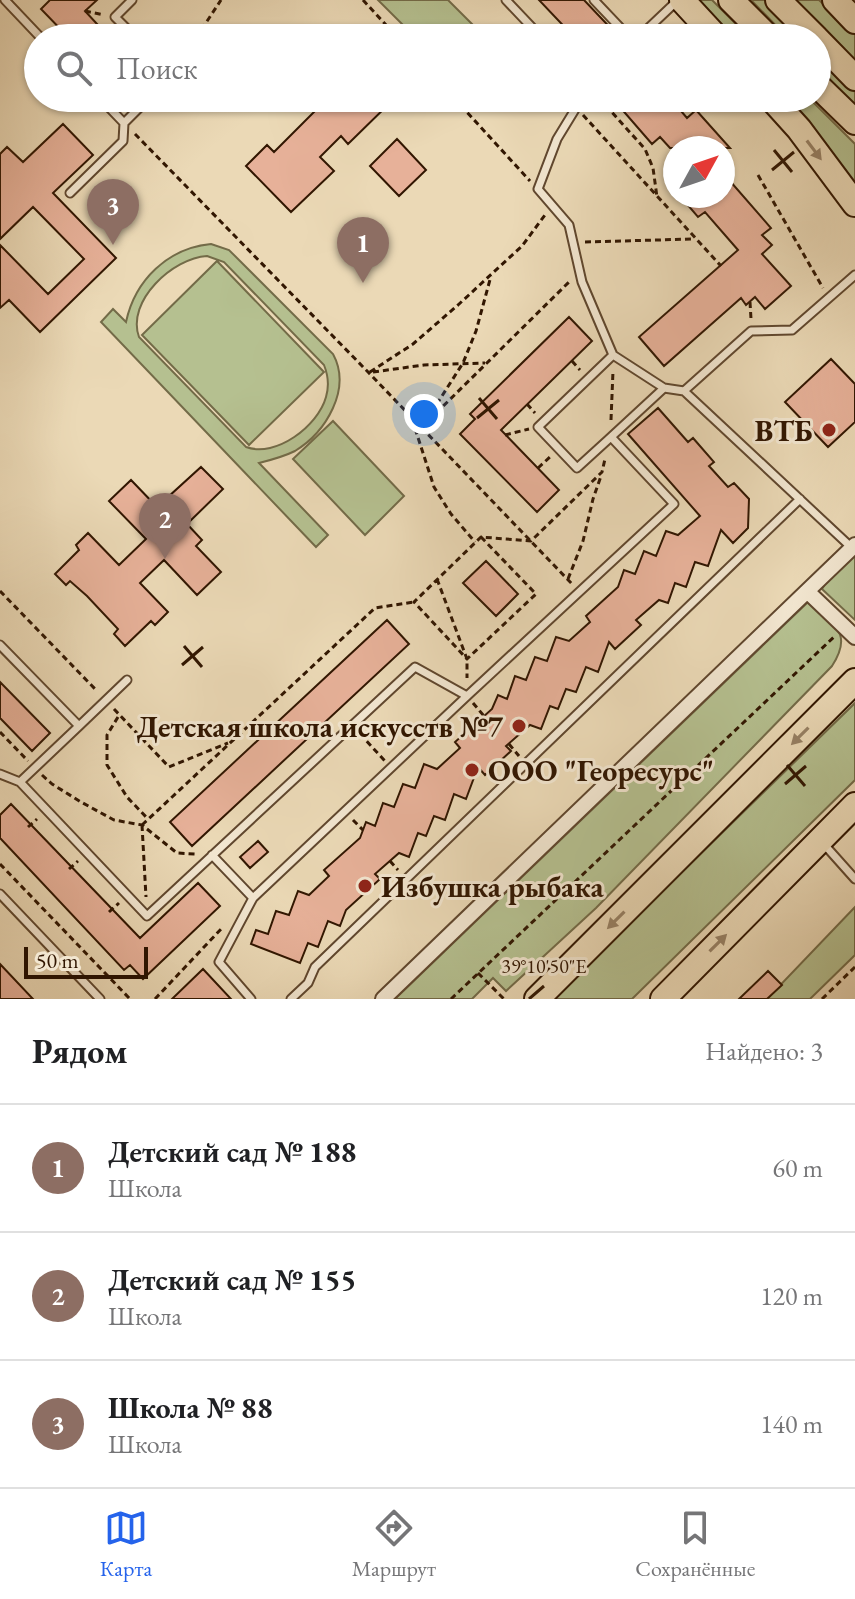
<!DOCTYPE html>
<html lang="ru">
<meta charset="utf-8">
<style>
body{margin:0;font-family:"EB Garamond",serif;background:#f6f6f6;color:#202124}
.compass{position:absolute;left:663px;top:136px;width:72px;height:72px;border-radius:50%;background:#fff;box-shadow:0 2px 6px #0004;rotate:50deg}
.scale{position:absolute;left:24px;bottom:20px;width:124px;box-sizing:border-box;padding-left:8px;border:4px solid #311601;border-top:0;font-size:22px;line-height:28px;white-space:nowrap;color:#311601;-webkit-text-stroke:6px #f2e6d0;paint-order:stroke}
.you{position:absolute;left:424px;top:414px;width:28px;height:28px;margin:-20px;border:6px solid #fff;border-radius:50%;background:#1a73e8;box-shadow:0 0 0 12px #1a73e833}
.badge{display:grid;place-items:center;width:52px;height:52px;border-radius:50%;background:#2563eb;color:#fff;font-size:26px;font-weight:700}
.pin{position:absolute;translate:-50% -66px;filter:drop-shadow(0 2px 4px #0008)}
.pin::after{content:'';position:absolute;top:42px;width:28px;height:24px;background:inherit;clip-path:polygon(0 0,100% 0,50% 100%)}
.list{margin:0;padding:0;list-style:none}
h2{display:flex;justify-content:space-between;align-items:center;height:104px;margin:0;padding:0 32px;font-size:34px}
h2 small{font-size:26px;font-weight:400;color:#757577}
.list li{display:grid;grid-template-columns:52px 1fr auto;gap:24px;align-items:center;box-sizing:border-box;height:128px;padding:0 32px;border-top:2px solid #e0e0e0}
.list b{display:block;font-size:30px;white-space:nowrap}
.list p{margin:0;font-size:26px;white-space:nowrap;color:#757577}
.list em{font-size:26px;font-style:normal;color:#757577}
.icon{flex:none;width:44px;height:44px;fill:none;stroke:currentColor;stroke-width:2;stroke-linecap:round;stroke-linejoin:round}
.map{position:relative;flex:none;width:855px;height:999px;overflow:hidden}
.search{position:absolute;background:#fff;box-shadow:0 2px 6px #0004;left:24px;right:24px;top:24px;height:88px;display:flex;align-items:center;gap:20px;box-sizing:border-box;padding:0 28px;border-radius:44px;color:#757577;font-size:30px}
.sheet{height:488px;background:#fff}
nav{display:flex;justify-content:space-around;align-items:center;box-sizing:border-box;height:112px;border-top:2px solid #e0e0e0;background:#fff;font-size:22px;color:#757577}
nav a{display:grid;justify-items:center;gap:4px}
nav .on{color:#2563eb}
.map>svg:first-child{display:block}
.green{fill:#b5c090;stroke:#736b48;stroke-width:2;fill-rule:evenodd}
.building{fill:#e7b199;stroke:#311601;stroke-width:2}
.lines{fill:none;stroke-linecap:round;stroke-linejoin:round}
.lane-casing{stroke:#60472e;stroke-width:11}
.street-casing{stroke:#60472e;stroke-width:18}
.primary-casing{stroke:#311601;stroke-width:28}
.path{stroke:#311601;stroke-width:3;stroke-dasharray:6 4;stroke-linecap:butt}
.lane{stroke:#f2e6d0;stroke-width:7}
.street{stroke:#f2e6d0;stroke-width:14}
.primary{stroke:#ebd9b6;stroke-width:24}
.oneway{fill:#978165}
.ticks{fill:none;stroke:#311601;stroke-width:3}
.poi-dot{fill:#8f2418;stroke:#f2e6d0;stroke-width:3}
.labels{text-anchor:middle;dominant-baseline:central;stroke-width:6;stroke-linejoin:round;paint-order:stroke}
.poi-label{font-size:30px;font-weight:bold;fill:#311601;stroke:#f2e6d0;text-anchor:end}
.ticks-label{font-size:20px;text-anchor:middle;fill:#311601;stroke:#f2e6d0;stroke-width:6;stroke-linejoin:round;paint-order:stroke}
</style>
<div class="map">
<svg width="855" height="999" viewBox="0 0 855 999">
<rect width="100%" height="100%" fill="#ebd9b6"/>
<filter id="stains"><feTurbulence type="fractalNoise" baseFrequency=".0025" numOctaves="4"/><feColorMatrix values="0 0 0 0 .2 0 0 0 0 .09 0 0 0 0 .02 0 0 0 .5 -.17"/></filter>
<radialGradient id="worn" r=".72"><stop offset=".6" stop-color="#630" stop-opacity="0"/><stop offset="1" stop-color="#630" stop-opacity=".3"/></radialGradient>
<path class="green" d="M378 0H448L486 38H416Z
M691 0H712L750 38H728Z
M751 0H765L802 38H788Z
M795 0H819L855 34V60Z
M817 53 855 92V106L817 67Z
M784 98H809L855 144V187Z
M211 244 229 250 333 354C352 389 326 432 295 451 283 457 271 460 259 463L328 535 316 547 101 322 113 309 126 322C135 280 168 248 211 244ZM207 256 224 262 324 365C328 375 329 387 326 397 318 426 276 458 246 447L139 337C126 301 173 258 207 256Z
M217 261 324 372 249 445 142 335Z
M333 421 404 496 365 535 293 459Z
M855 551V620L822 589 828 579Z
M808 602C833 625 854 632 832 666L596 908 506 991 493 978 472 999H395Z
M855 703V780L632 999H552Z
M855 907V955L810 999H767Z"/>
<path class="building" d="M50 0H97L85 11 110 38H69L41 9Z
M539 0H584L620 38H575Z
M304 98H395L348 144 341 136 320 157 334 171 291 212 246 166 267 145 274 152 316 110Z
M612 98H670L687 118 696 110 730 148H670L660 137 652 144Z
M63 124 93 155 53 193 116 258 40 332 9 300 0 308V245L48 294 84 259 33 207 0 239V154L7 147 23 162Z
M397 139 426 170 399 196 370 166Z
M723 173 771 228 762 235 772 245 762 254 791 286 765 309 755 297 746 305 741 298 664 366 639 337 738 250 705 212 698 217 680 196H723Z
M569 317 592 341 501 430 559 490 537 512 460 434 475 419 470 414Z
M831 359 855 384V422L828 447 785 402Z
M658 408 688 442 693 438 714 462 709 466 728 487 734 483 749 499 748 528 733 543 721 530 708 566 695 562 686 587 675 583 668 603 659 600 636 620 641 625 615 649 609 642 598 672 586 667 576 692 566 689 558 709 550 706 541 729 530 725 506 746 511 751 485 775 478 767 466 799 454 794 445 820 434 816 426 836 418 833 409 857 399 853 375 874 380 879 346 910 340 926 328 921 318 947 308 943 300 963 251 944 256 930 268 934 276 911 289 915 298 891 309 895 329 876 324 870 360 838 366 822 375 826 383 803 394 807 403 784 415 788 424 764 437 769 460 748 455 742 492 709 498 695 507 699 515 676 526 680 535 657 547 661 556 637 569 641 590 622 586 616 618 587 624 570 635 574 644 551 656 556 666 531 678 535 700 516 628 434Z
M201 467 223 489 187 524 202 540 196 546 221 572 197 595 164 560 140 583 168 612 155 625 151 621 125 646 114 634 118 629 87 596 70 581 66 585 55 574 79 550 76 545 88 533 119 565 146 539 109 501 131 480 157 507Z
M486 561 518 594 496 616 463 583Z
M387 620 409 644 192 846 170 822Z
M0 682 50 733 32 751 0 718Z
M11 804 140 938 198 883 220 906 143 979 130 965 124 970 0 838V815Z
M258 841 268 852 250 868 240 857Z
M0 964 33 999H0Z
M203 969 231 999H172Z
M768 971 782 985 767 999H739Z"/>
<g class="lines">
<g class="lane-casing">
<path id="lane" d="M5 0 41 38
M132 0 115 17 136 38
M506 0 542 38
M594 0 630 38
M638 38 677 1
M100 98 124 123 149 98
M582 98 557 139 538 189 569 225 582 282 613 355
M70 193 123 141 124 123
M684 391 751 331 792 330 855 275
M611 437 577 468 538 427 613 355 664 388
M0 645 79 726 20 782
M79 726 127 680
M0 774 20 782 147 916 415 667 467 696
M822 842 855 879
M212 855 253 898
M0 894 100 999
M251 999 219 962 253 898 467 696 674 504 611 437 664 388 684 391 852 548
M291 999 308 983 315 967 800 499"/>
</g>
<g class="street-casing">
<path id="street" d="M808 592 855 637
M383 999 855 545"/>
</g>
<g class="primary-casing">
<path id="primary" d="M682 0 717 38
M731 0 769 38
M778 0 816 38
M835 0 855 21
M817 39 855 78
M817 85 855 122
M771 98 799 129 855 204
M537 999 855 681
M663 999 855 805"/>
</g>
<path class="path" d="M363 0 398 38
M85 11 104 15
M196 38 221 0
M454 98 530 181
M599 98 645 149 653 168 657 197
M583 115 721 266
M135 134 369 373 573 585
M758 175 823 288
M585 242 693 239
M750 302 751 319
M572 361 580 370
M370 372 413 344 458 305 522 246 545 215
M373 372 424 365 485 363
M527 404 535 413
M412 419 434 487 451 514 475 542
M611 420 613 371
M426 421 463 363 476 331 491 276
M422 427 570 281
M505 435 529 429
M538 468 550 457
M481 537 536 594 467 659 414 602 481 537 531 541 602 472 605 459
M437 579 467 659V678
M568 579 583 541 593 499 601 476
M0 591 97 691
M473 703 489 722
M114 709 169 767 228 743
M118 717 107 735V765L127 797 148 819
M0 732 28 761
M360 734 385 761
M509 744 519 756
M42 775 52 784 81 802 114 820 142 825 177 853 195 854
M353 820 363 830
M142 825 375 608 414 602
M142 825 146 897
M28 827 37 819
M390 861 398 870
M0 864 130 999
M69 869 78 861
M109 912 119 903
M478 973 504 999
M155 999 222 928
M451 999 835 636
M822 999 855 967"/>
<use href="#lane" class="lane"/>
<use href="#street" class="street"/>
<use href="#primary" class="primary"/>
</g>
<defs><path id="oneway-solid" d="M-6-.8H1V-3.2L6.5 0L1 3.2V.8H-6Z" transform="scale(2)"/></defs>
<g class="oneway">
<use href="#oneway-solid" transform="translate(814 150) rotate(53)"/>
<use href="#oneway-solid" transform="translate(800 736) rotate(135)"/>
<use href="#oneway-solid" transform="translate(616 920) rotate(135)"/>
<use href="#oneway-solid" transform="translate(718 943) rotate(-45)"/>
</g>
<path class="ticks" d="M774 150 792 172M772 170 794 152M479 398 497 419M477 418 499 400M184 646 202 667M182 665 203 647M787 765 805 786M785 784 806 766M529 999 544 986"/>
<g class="poi-dot">
<circle cx="829" cy="430" r="8"/>
<circle cx="519" cy="726" r="8"/>
<circle cx="472" cy="770" r="8"/>
<circle cx="365" cy="886" r="8"/>
</g>
<g class="labels">
<g class="poi-label">
<text x="813" y="430">ВТБ</text>
<text x="503" y="726">Детская школа искусств №7</text>
<text x="488" y="770" text-anchor="start">ООО "Георесурс"</text>
<text x="381" y="886" text-anchor="start">Избушка рыбака</text>
</g>
</g>
<g class="ticks-label">
<text x="544" y="973">39°10'50"E</text>
</g>
<rect width="100%" height="100%" filter="url(#stains)"/>
<rect width="100%" height="100%" fill="url(#worn)"/>
</svg>
<svg class="compass" viewBox="-18 -18 36 36"><path d="M0-13l5 13h-10z" fill="#e53935"/><path d="M0 13l5-13h-10z" fill="#757577"/></svg>
<div class="scale">50 m</div>
<div class="you"></div>
<div class="pin badge" style="left:363px;top:283px;background:#8d6e63">1</div>
<div class="pin badge" style="left:165px;top:559px;background:#8d6e63">2</div>
<div class="pin badge" style="left:113px;top:245px;background:#8d6e63">3</div>
<div class="search"><svg class="icon" aria-label="search" viewBox="0 0 24 24"><circle cx="10" cy="10" r="6"/><path d="M15 15l6 6"/></svg>Поиск</div>
</div>
<section class="sheet">
<h2>Рядом<small>Найдено: 3</small></h2>
<ul class="list">
<li><span class="badge" style="background:#8d6e63">1</span><div><b>Детский сад № 188</b><p>Школа</p></div><em>60 m</em></li>
<li><span class="badge" style="background:#8d6e63">2</span><div><b>Детский сад № 155</b><p>Школа</p></div><em>120 m</em></li>
<li><span class="badge" style="background:#8d6e63">3</span><div><b>Школа № 88</b><p>Школа</p></div><em>140 m</em></li>
</ul>
</section>
<nav>
<a class="on"><svg class="icon" aria-label="map" viewBox="0 0 24 24"><path d="M3 6l6-2 6 2 6-2v14l-6 2-6-2-6 2zM9 4v14M15 6v14"/></svg>Карта</a>
<a><svg class="icon" aria-label="directions" viewBox="0 0 24 24"><path d="M12 3l9 9-9 9-9-9zM9 14v-3h6M13 9l2 2-2 2"/></svg>Маршрут</a>
<a><svg class="icon" aria-label="saved" viewBox="0 0 24 24"><path d="M7 4h10v16l-5-4-5 4z"/></svg>Сохранённые</a>
</nav>
